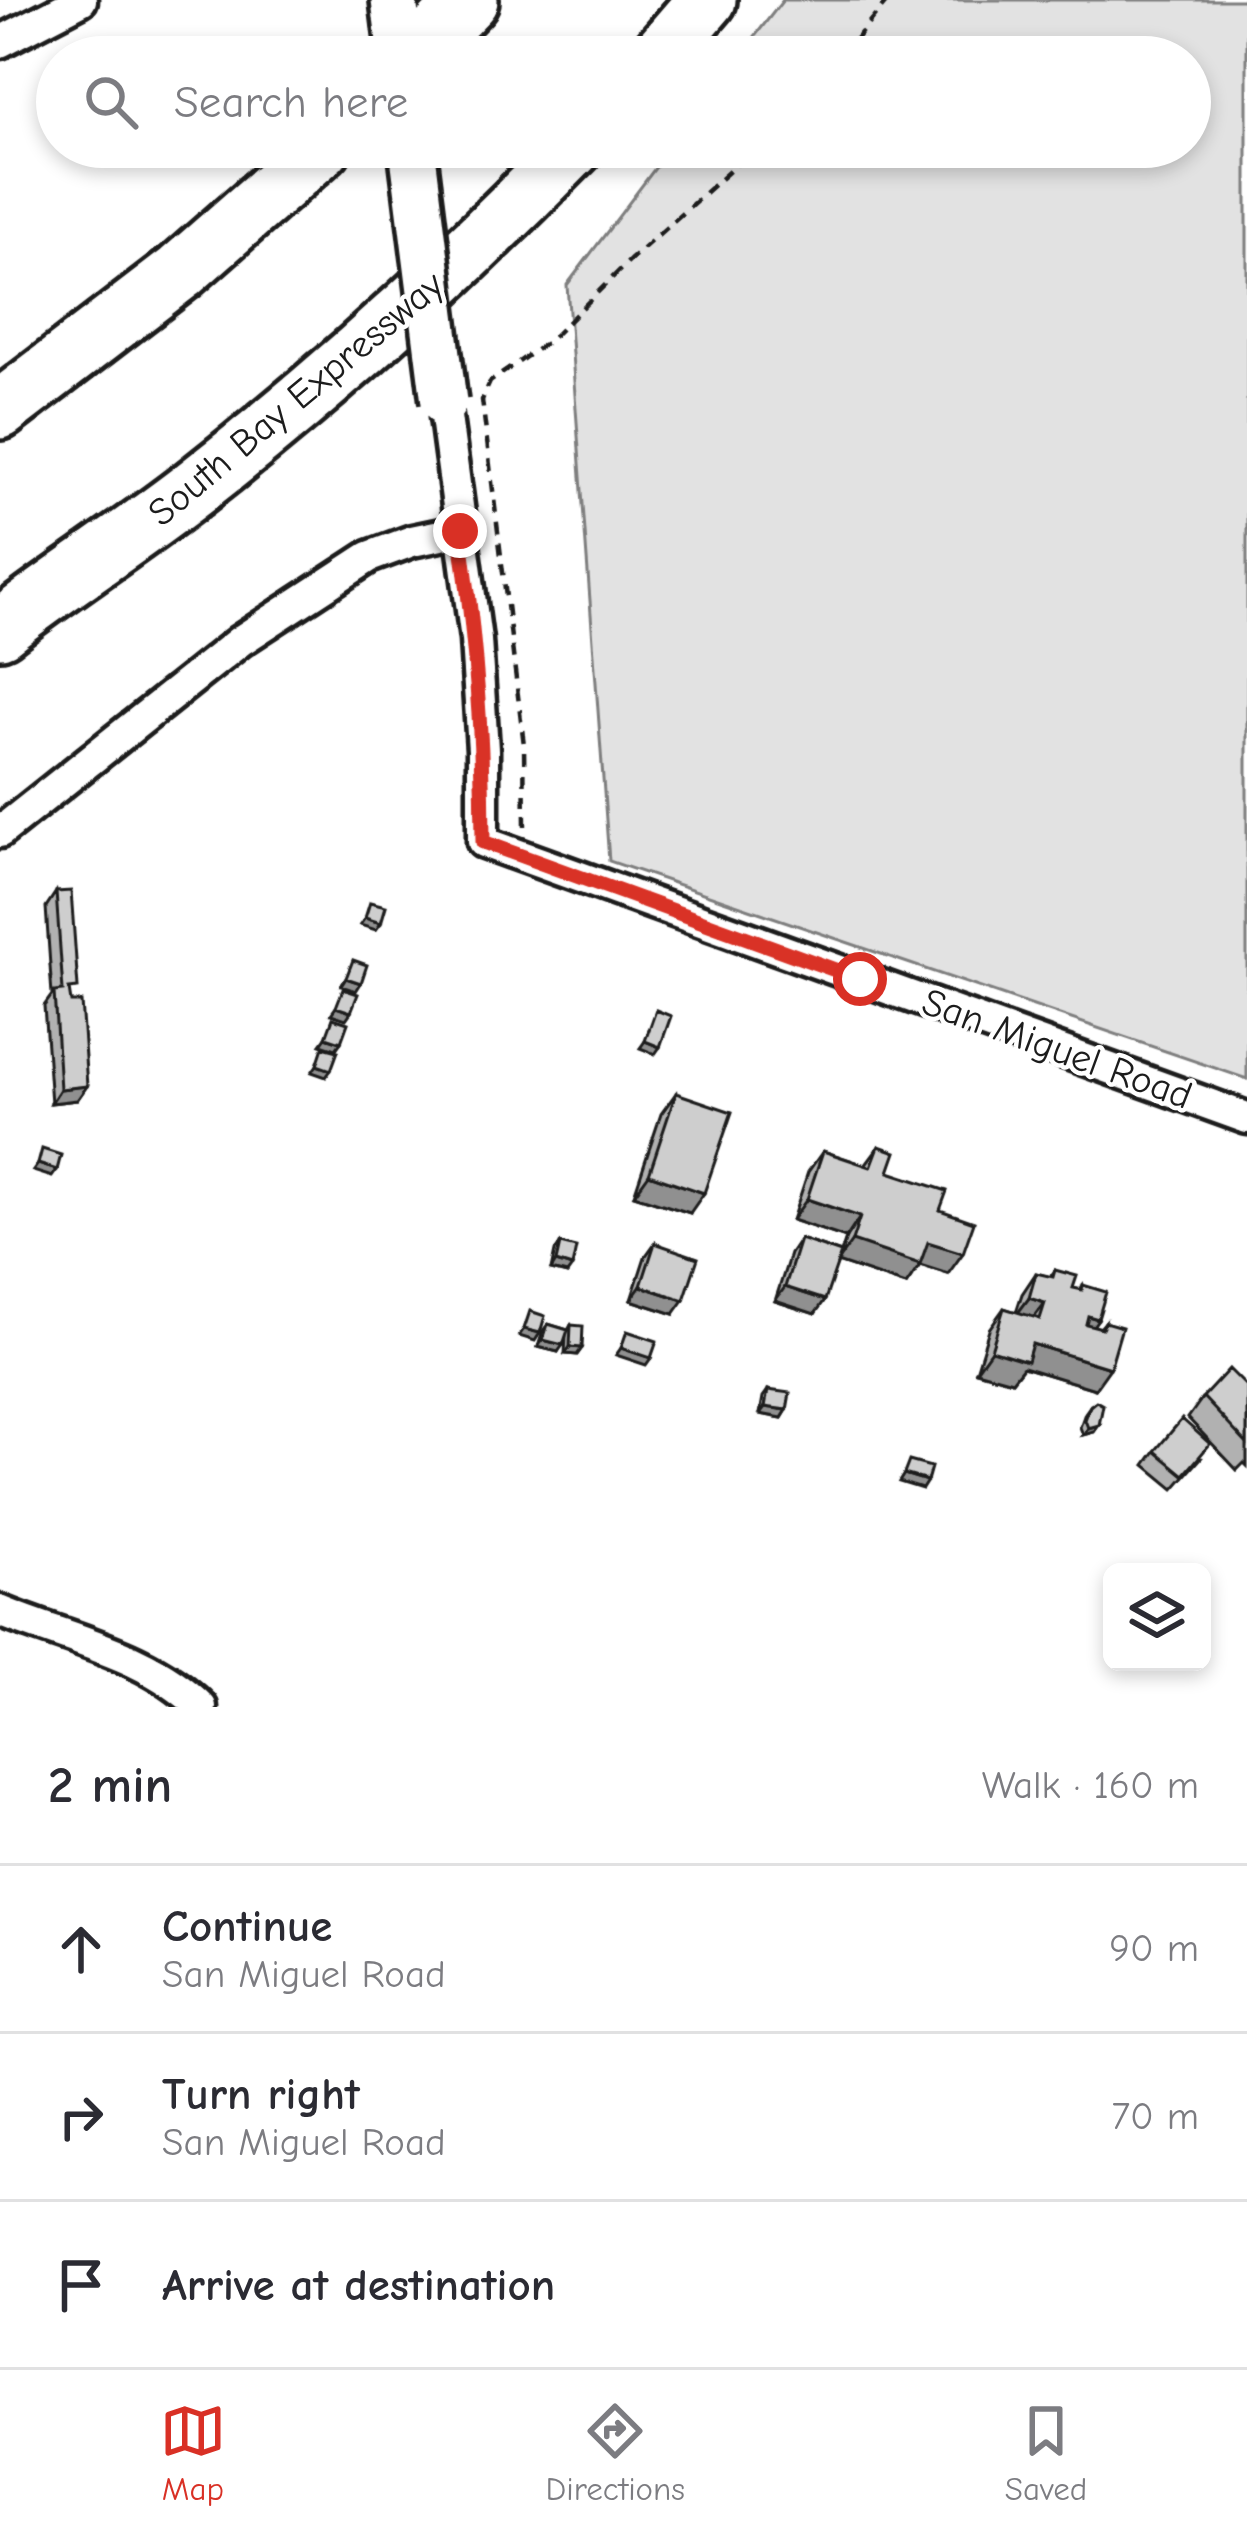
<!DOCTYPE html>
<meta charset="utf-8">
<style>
body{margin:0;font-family:"Comic Neue",sans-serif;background:#f2f2f3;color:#2b2b33}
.controls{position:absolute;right:36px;bottom:36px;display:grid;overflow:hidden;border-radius:18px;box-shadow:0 6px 18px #0003}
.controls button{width:108px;height:108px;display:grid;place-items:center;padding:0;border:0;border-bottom:3px solid #e1e1e2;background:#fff;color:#2b2b33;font:60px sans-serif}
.stop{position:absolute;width:36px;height:36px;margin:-27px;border:9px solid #d93025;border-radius:50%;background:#fff}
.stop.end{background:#d93025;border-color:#fff;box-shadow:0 3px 12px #0008}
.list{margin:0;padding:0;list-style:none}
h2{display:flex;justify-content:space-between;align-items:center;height:156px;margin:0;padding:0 48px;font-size:51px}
h2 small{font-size:39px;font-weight:400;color:#7c7c81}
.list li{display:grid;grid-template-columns:78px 1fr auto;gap:36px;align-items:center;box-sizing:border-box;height:168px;padding:0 48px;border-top:3px solid #e1e1e2}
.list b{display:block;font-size:45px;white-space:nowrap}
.list p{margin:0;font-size:39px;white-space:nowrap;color:#7c7c81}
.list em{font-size:39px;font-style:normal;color:#7c7c81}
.icon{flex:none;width:66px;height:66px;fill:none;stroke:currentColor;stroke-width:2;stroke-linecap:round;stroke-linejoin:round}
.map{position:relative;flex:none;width:1247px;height:1707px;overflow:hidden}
.search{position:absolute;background:#fff;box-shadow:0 6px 18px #0003;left:36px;right:36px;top:36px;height:132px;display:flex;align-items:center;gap:30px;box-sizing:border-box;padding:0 42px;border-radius:66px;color:#7c7c81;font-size:45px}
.sheet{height:660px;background:#fff}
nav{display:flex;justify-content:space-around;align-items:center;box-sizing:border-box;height:168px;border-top:3px solid #e1e1e2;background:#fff;font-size:33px;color:#7c7c81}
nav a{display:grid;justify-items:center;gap:6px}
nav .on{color:#d93025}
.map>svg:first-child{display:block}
.green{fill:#e2e2e2;stroke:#7f7f7f;stroke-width:3}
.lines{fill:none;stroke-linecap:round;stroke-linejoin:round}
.street-casing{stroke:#1c1c1c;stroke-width:39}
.secondary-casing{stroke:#1c1c1c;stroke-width:54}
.highway-casing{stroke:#1c1c1c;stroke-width:66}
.path{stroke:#1c1c1c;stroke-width:4.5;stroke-dasharray:12 9;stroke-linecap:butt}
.street{stroke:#fff;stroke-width:30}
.secondary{stroke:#fff;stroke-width:45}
.highway{stroke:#fff;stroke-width:57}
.secondary-bridge-casing{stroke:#1c1c1c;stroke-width:54;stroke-linecap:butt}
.secondary-bridge{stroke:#fff;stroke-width:45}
.wall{fill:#b1b1b1;stroke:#1c1c1c;stroke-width:3}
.shaded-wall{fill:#909090;stroke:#1c1c1c;stroke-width:3}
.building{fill:#cecece;stroke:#1c1c1c;stroke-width:3}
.route{stroke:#d93025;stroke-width:15}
.labels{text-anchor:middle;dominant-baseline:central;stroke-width:9;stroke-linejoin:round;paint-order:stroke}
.street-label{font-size:39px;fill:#1c1c1c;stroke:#fff}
</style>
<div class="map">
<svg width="1247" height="1707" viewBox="0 0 1247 1707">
<rect width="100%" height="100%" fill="#fff"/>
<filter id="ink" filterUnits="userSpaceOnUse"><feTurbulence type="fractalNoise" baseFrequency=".00833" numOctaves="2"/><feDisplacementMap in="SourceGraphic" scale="24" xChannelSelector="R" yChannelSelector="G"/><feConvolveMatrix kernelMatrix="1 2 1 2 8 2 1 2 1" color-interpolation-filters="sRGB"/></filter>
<g filter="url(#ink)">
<path class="green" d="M783 0H1247V1079L609 861 567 285 671 147H1190V57H739Z"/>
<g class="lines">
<g class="street-casing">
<path id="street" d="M0 42 81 0
M444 402 476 640 483 750V842L1247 1118
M0 832 240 641 369 557 412 541 460 531
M0 1611C69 1640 147 1653 201 1707"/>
</g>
<g class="secondary-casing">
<path id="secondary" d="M394 0 401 57"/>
</g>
<g class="highway-casing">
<path id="highway" d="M414 57 469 0
M658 57 707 0
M0 410 180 272 322 147
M0 629C63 580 130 538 193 489 328 384 454 270 574 147"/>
</g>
<path class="path" d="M841 57 888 0
M525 826 524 745 482 400 490 382 550 340 630 260 756 147"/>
<use href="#street" class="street"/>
<use href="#secondary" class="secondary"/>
<use href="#highway" class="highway"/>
<g class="secondary-bridge-casing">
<path id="secondary-bridge" d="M412 147 444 402"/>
</g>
<use href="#secondary-bridge" class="secondary-bridge"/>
</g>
<path class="wall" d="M56 892 70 1000 87 1086 77 1100 51 1103 44 1006 52 995 46 907Z
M676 1093 690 1213 634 1195 661 1114Z
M879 1146 889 1172 940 1210 948 1274 920 1265 906 1285 838 1262 815 1314 775 1301 790 1254 800 1239 841 1253 846 1238 792 1220 808 1172 823 1151 865 1165Z
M655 1243 674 1314 631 1300 645 1257Z
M560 1244 567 1274 551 1270 555 1251Z
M1055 1270 1073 1288 1080 1290 1083 1285 1093 1326 1100 1328 1105 1322 1095 1389 1023 1367 1012 1381 976 1371 989 1329 1004 1308 1016 1312 1022 1294 1036 1273 1050 1277Z
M548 1324 568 1330 571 1325 582 1348 577 1355 565 1354 566 1335 558 1352 538 1347 543 1331Z
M1247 1387V1466L1244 1463 1237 1470 1188 1418 1203 1397Z
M768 1390 787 1410 782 1418 760 1414 763 1397Z
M1090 1406 1099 1425 1094 1432 1083 1435 1080 1427 1085 1413Z
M1155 1451 1201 1458 1174 1489 1145 1465Z"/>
<path class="shaded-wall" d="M365 918 381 923 376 930 360 925Z
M346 978 361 983 356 991 341 986Z
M336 1007 351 1012 346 1019 331 1014Z
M326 1037 341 1042 336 1049 321 1044Z
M645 1041 660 1047 655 1054 640 1048Z
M317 1065 331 1070 326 1077 312 1072Z
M87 1086 77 1100 51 1103 60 1089Z
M38 1164 57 1170 52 1177 33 1171Z
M649 1174 704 1193 690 1213 634 1195Z
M807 1199 860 1217 846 1238 792 1220Z
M852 1241 928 1242 963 1253 948 1274 920 1265 906 1285 837 1262Z
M556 1262 572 1267 567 1274 551 1270Z
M641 1286 684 1300 674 1314 631 1300Z
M785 1287 825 1300 815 1314 775 1301Z
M1029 1298 1045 1303 1030 1323 1014 1318Z
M1088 1316 1098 1319 1083 1340 1074 1337Z
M524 1329 540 1333 535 1341 519 1336Z
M543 1340 563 1345 558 1352 538 1347Z
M1032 1344 1110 1368 1095 1389 1023 1367 1012 1381 976 1371 991 1350Z
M570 1347 582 1348 577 1355 565 1354Z
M621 1348 651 1358 646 1365 616 1355Z
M765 1407 787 1410 782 1418 760 1414Z
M1099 1425 1094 1432 1083 1435 1088 1428Z
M904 1474 927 1481 922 1489 899 1482Z"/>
<path class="building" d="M71 891 78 988 69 989 71 1002H81L87 1086 60 1089 54 992 63 991 56 892Z
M370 902 386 906 381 923 365 918Z
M353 960 367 965 361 983 346 978Z
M343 989 358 994 351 1012 336 1007Z
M656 1010 671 1016 660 1047 645 1041Z
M333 1018 348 1023 341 1042 326 1037Z
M323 1047 338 1051 331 1070 317 1065Z
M676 1093 732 1112 704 1193 649 1174Z
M879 1146 896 1152 889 1172 947 1191 940 1210 974 1222 963 1253 928 1242 920 1264 852 1241 860 1217 807 1199 823 1151 871 1167Z
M42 1149 61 1155 57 1170 38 1164Z
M800 1239 841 1253 825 1300 785 1287Z
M655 1243 698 1258 684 1300 641 1286Z
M560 1244 576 1248 572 1267 556 1262Z
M1055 1270 1077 1276 1073 1288 1082 1290 1083 1285 1106 1292 1098 1319 1088 1316 1086 1324 1102 1328 1105 1322 1122 1327 1110 1368 1032 1344 1027 1361 991 1350 1004 1308 1040 1319 1045 1303 1029 1298 1036 1273 1053 1277Z
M530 1311 545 1316 540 1333 524 1329Z
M548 1324 568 1330 563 1345 543 1340Z
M571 1325 583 1326 582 1348 570 1347Z
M627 1331 657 1341 651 1358 621 1348Z
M1229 1369 1247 1387V1444L1203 1397Z
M768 1390 790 1393 787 1410 765 1407Z
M1096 1401 1103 1405 1099 1425 1088 1428 1085 1420 1090 1406Z
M1182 1419 1210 1444 1184 1475 1155 1451Z
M909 1461 931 1467 927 1481 904 1474Z"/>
</g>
<g class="lines" filter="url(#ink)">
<path class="route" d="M460 531C475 635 483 737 483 842L860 979"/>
</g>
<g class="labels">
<g class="street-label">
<text transform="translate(296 399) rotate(-40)">South Bay Expressway</text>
<text transform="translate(1057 1049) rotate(20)">San Miguel Road</text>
</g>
</g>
</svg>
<div class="controls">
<button><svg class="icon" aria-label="layers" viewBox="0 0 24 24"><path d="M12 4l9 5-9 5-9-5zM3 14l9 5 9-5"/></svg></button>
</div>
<div class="stop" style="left:860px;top:979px"></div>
<div class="stop end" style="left:460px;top:531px"></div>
<div class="search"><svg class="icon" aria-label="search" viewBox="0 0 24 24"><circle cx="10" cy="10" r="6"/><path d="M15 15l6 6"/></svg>Search here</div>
</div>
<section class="sheet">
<h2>2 min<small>Walk · 160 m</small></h2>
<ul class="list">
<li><svg class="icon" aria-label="ahead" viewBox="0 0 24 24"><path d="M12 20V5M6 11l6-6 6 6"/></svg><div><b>Continue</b><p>San Miguel Road</p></div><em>90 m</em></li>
<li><svg class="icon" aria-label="right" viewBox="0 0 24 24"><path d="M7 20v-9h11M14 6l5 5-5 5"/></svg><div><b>Turn right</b><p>San Miguel Road</p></div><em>70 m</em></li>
<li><svg class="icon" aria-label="arrive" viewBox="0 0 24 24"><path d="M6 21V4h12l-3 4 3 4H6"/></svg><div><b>Arrive at destination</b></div></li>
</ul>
</section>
<nav>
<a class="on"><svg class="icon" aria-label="map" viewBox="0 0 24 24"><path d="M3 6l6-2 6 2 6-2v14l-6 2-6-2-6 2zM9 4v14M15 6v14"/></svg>Map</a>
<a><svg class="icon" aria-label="directions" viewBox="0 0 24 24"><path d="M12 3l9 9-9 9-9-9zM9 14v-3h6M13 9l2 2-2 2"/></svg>Directions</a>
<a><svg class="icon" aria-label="saved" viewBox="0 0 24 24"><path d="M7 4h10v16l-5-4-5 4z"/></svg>Saved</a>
</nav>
